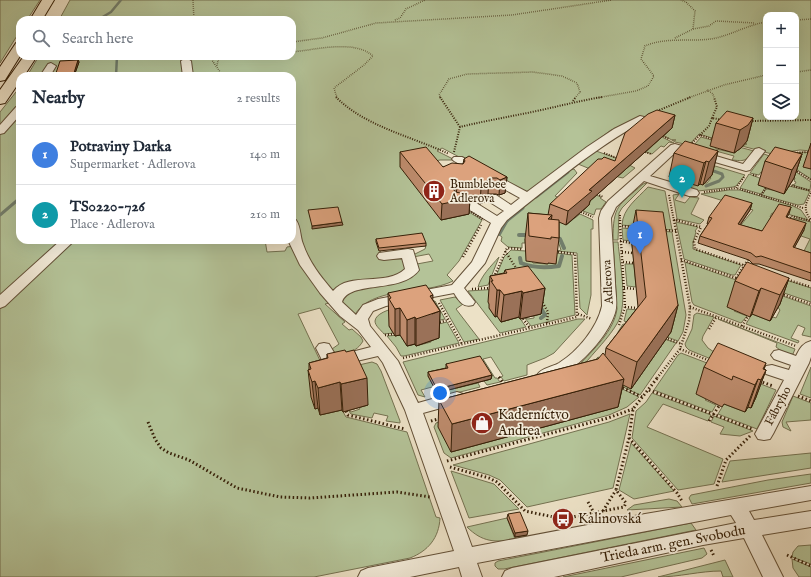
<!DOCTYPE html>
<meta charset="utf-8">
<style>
body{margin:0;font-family:"IM FELL English",serif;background:#f6f6f7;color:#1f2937}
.controls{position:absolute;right:12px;top:12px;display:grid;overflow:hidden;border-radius:8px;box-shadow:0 4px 16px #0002}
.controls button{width:36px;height:36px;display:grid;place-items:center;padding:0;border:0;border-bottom:1px solid #e0e1e3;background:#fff;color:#1f2937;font:20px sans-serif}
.you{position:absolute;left:440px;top:393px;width:14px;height:14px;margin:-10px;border:3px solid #fff;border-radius:50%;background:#1a73e8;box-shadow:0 0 0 6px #1a73e833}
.badge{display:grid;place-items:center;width:26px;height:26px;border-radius:50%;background:#8f2418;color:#fff;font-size:13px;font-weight:700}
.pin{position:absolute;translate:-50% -33px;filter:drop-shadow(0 1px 2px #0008)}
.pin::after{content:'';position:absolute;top:21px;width:14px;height:12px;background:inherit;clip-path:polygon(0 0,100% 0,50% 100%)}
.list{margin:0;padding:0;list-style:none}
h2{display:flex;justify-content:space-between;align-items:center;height:52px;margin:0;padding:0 16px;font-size:17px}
h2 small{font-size:13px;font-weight:400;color:#747a83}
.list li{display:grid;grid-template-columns:26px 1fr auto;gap:12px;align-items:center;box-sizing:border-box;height:60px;padding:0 16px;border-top:1px solid #e0e1e3}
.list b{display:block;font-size:15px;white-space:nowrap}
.list p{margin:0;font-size:13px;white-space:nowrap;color:#747a83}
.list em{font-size:13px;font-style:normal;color:#747a83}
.icon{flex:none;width:22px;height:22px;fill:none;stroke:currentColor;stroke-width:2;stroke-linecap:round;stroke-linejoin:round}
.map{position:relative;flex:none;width:811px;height:577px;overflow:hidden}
.search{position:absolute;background:#fff;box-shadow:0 4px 16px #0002;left:16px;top:16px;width:280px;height:44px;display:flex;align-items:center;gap:10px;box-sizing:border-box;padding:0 14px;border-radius:12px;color:#747a83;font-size:15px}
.panel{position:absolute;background:#fff;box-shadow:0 4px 16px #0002;left:16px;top:72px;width:280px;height:172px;border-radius:12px}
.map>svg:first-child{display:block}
.green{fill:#b4c398;stroke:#747150;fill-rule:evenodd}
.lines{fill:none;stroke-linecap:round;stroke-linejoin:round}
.stream-far2{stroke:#727e6c;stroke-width:2.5}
.stream-far1{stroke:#727e6c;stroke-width:3}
.stream{stroke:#727e6c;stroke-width:4}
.minor-casing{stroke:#635037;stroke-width:2}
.highway-casing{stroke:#351f07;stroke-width:2}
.path-far3{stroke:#351f07;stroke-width:1.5;stroke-dasharray:0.5 1.5;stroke-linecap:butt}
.path-far2{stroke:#351f07;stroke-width:2;stroke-dasharray:1 1.5;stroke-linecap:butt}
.path-far1{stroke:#351f07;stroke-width:2.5;stroke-dasharray:1 2;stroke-linecap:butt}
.path{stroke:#351f07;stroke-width:3;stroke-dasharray:1.5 2.5;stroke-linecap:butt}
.minor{fill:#f3ecda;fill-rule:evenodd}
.highway{fill:#ece1c6;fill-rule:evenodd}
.path-bridge{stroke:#351f07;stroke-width:2;stroke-dasharray:1 1.5;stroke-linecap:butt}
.wall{fill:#bd8b6c;stroke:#351f07}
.shaded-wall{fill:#9a7158;stroke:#351f07}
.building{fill:#dca27d;stroke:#351f07}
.labels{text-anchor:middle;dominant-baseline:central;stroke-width:3.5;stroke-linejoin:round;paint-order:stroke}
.poi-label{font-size:12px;fill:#351f07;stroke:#f3ecda;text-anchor:start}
.street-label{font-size:12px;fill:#351f07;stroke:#f3ecda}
.near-poi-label{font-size:14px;fill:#351f07;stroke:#f3ecda;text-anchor:start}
.near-street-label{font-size:14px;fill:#351f07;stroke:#f3ecda}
</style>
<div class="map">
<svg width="811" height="577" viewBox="0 0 811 577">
<rect width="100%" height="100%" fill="#ece1c6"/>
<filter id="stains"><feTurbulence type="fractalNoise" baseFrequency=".005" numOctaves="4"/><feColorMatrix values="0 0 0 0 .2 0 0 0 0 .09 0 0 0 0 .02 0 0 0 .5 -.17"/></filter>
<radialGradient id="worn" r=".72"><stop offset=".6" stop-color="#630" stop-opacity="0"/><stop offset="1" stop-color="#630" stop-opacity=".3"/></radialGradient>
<path class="green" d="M0 0H40L27 20H20V31L0 63Z
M70 0H811V151L800 150 772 154 742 146 747 144 745 143 746 141 715 135 712 138 699 134 689 145 675 142 672 140H676H672L664 136 672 128 649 115 640 119 637 118 611 130 532 189 526 192 442 148 437 151 455 160H440L426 163 464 209 482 220 459 261 447 275 453 281C423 296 371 285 354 316L341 302V293L398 280 417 264 433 261 429 254 413 257V255L425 249 426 246 377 242 383 259H407L408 271 333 295 320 277 298 239 292 208V76H27L39 56H292V20H59ZM766 15H796V117H766Z
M20 87V240H265L267 252 285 251 287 247 294 246 330 303 325 304 345 322 342 324 349 330 352 329 361 337 363 341C356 353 347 353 335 353L332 349 339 344 320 308 298 314 324 369 318 408 342 410 346 417 407 432 436 517 440 518C439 538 428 551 410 558L314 577H0V112Z
M662 137 674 143 669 142 664 147 661 146 652 154 646 152Z
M701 137 715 141 716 149 735 153 739 147 754 151C745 162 744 161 732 160L734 156 694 145Z
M596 151 616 158 635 168 623 178 600 173 578 164Z
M803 152 811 153V179L776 156Z
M764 154 775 158 811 182 810 190 792 185 795 184 796 182 794 181 795 178 766 170 764 173 761 172 759 175 750 173Z
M682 156 745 175 736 186 733 187 698 191 683 187 689 181 703 185 705 183H707L711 178Z
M574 169 577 173 555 196 562 199 566 225 580 214 593 220V229H591V295L587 315 580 308 577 253 558 251 561 250 558 241 525 239V243H522V248L508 247 501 241 502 237 498 234 508 219 569 170Z
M749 174 762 179 765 188 761 194 740 188Z
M647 183 622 208 619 213 618 240H613C613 205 618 206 643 184Z
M789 186 810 191 804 204 798 205 762 195 766 189 785 192Z
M648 187 665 191 672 230 622 225C623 208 637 199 648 187Z
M729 190H740L793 206 801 210 808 220 777 211 775 214 772 213 770 217 777 219 773 243 737 230 753 210 701 194Z
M679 194 675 200 685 203 690 197 699 198 691 214 704 220 700 224 677 219 673 195Z
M596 195 601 197 600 198 606 202 601 209H596L594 215 583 211 589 205 586 204Z
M793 218 811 222V261L802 255 810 239 801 236 791 223Z
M676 222 698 227 695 231 696 232 693 242V249L741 265 735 275H732L684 259Z
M622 228 672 232 686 315 683 332 678 341 624 321 627 309 639 310 631 235V241L623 240Z
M613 242H618C620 265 628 302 618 322 609 338 594 352 583 366H578C593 350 614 331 617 309Z
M511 250 526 251 533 263 547 264V263H556V253L572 255 575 315 531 326 525 318 528 319 534 318V316L492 286 504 257Z
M499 257 488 285 478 287C481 276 491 266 499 257Z
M685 262 759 288 734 311 747 316 741 323 694 305 692 302Z
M625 264H634L636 287 627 286Z
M746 267 811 288V302L742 279Z
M499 289 504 299 489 308 495 317 497 316 501 322 519 317 526 327 500 333 468 291Z
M763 289 811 306V337L802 335 805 328 798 325 791 338 799 341 798 343 746 324 752 314 770 321 773 317 776 318 780 310Z
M455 297 463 304 456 309 479 339 464 342 440 300Z
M435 301 445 319 432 322 392 325 389 326 393 333 384 334C381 330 375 326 375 321 376 307 423 303 435 301Z
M697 313 714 317 703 336 702 340 708 348 714 352 716 361 689 350 686 347 685 344 692 329 694 315Z
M578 319H585L554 353 545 358 527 365V375L504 381 501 377 503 376 491 357 483 359 495 378H497L500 382 487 385 484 381 491 379 446 369 457 388 478 383 480 387 448 395 428 376 437 393H436L432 387 421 390 425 397 418 395 403 362Z
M718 319 795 349 793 354H786L776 347 777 343Z
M447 322 459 343 404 356H401L396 347 387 336 400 335 407 346 415 344 416 346 431 342V326Z
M623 324 676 343 640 395 587 370 598 357 610 363 630 337 618 332Z
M681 353 733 373 705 400 716 405 712 412 654 390 678 355Z
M372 362 377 364 381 371 400 421V423L386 421 388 416 374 413 372 418 351 414 348 410 351 412 360 409 332 371Z
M811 367V398L800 394Z
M585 371 639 397 627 407 609 415 451 458 444 453 434 427 436 423Z
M738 375 776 390 757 429 718 414 724 404 745 412 748 407 751 408 756 397Z
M652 393 711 415 708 421 663 404 647 427 723 459 714 484 678 490 632 438 636 411 646 402Z
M793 396 811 403V420L786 422 791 431 783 427 782 422Z
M630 414 613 488 527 507 500 480 489 475 453 465 609 422Z
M714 416 753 431 740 436 720 434 724 427 711 422Z
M631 443 674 491 634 499 619 490Z
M811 453V468L722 482 730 461Z
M451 471 494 484 519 509 469 518Z
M811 474V483L692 504 689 498 691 495 768 480Z
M669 499 677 501 682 507 627 510 634 505Z
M507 518 515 539C495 543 482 542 467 527Z
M691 523 696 530 504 569H498L495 566V563L498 561Z
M811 545V564L792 557 793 552 798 546Z
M704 548 707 554 702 558 621 577H563Z
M792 559 811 567V577H799L793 568Z
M725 560 733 577H723L721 571C700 571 679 577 658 577Z"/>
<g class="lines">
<path class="stream-far2" d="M101 20V18L111 12 121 0
M116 76 117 56"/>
<path class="stream-far1" d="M706 186 719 181 723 177 722 174 708 169
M536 197 568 172
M0 215 20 198
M507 221 523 208"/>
<path class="stream" d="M499 234 507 220
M519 235H529
M554 237 560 239 564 248
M520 258 521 263C533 268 546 268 559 266L562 256
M539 305 545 315 541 318"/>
<g class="minor-casing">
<path id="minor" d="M186 58 191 61 193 76H183L181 61Z
M51 63 56 66 50 76H40L48 64Z
M20 106V115L4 133 0 134V125L16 107Z
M640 116 644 117 645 119 644 121C594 148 552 185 507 220L501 228 485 263 464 288 475 302 473 305C463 308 459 301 454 293L386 306 373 311 368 319 370 326 398 361 418 403 457 392 463 394 465 398 463 402 423 413 472 547 645 514 811 486V500L749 511 754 520 811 511V527L762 535 783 577H763L744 538 703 545 554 577H502L505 571 512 568 736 523 731 515 477 563 482 577H462L459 567 410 577H358L361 571 368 568 454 551 405 410 383 363 378 356 331 367 325 366 316 348 319 344 324 343 329 344 336 356 371 347 358 330 340 316 320 293 300 265 288 240H292V219L296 220C301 227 300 237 303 244 309 262 321 277 333 291 350 271 386 287 405 269L402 258 384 260 379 259 377 256 379 253 408 249 413 250 419 270C402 294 349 280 342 302L356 315 363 305 378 299 452 285 472 262 491 223 466 208 456 207 454 204 456 201H473L497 216 504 211 488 201 486 198 488 195H496L511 205 520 198 454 161 452 159 454 157H462L527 192 587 147 614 129Z
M675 144 743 164 755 149 759 148 765 151 750 170 746 171 677 151 650 176 697 190 699 193 697 196H689L644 181 616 207 611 218C612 239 614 261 615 282 615 292 618 303 615 313 609 332 591 353 575 366 566 374 551 382 539 379L537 375C541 368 552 367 559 363 578 351 597 328 602 306L599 218 601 211 608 201 671 145Z
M61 240H75L5 306 0 308V295Z
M811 341V357L809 363 773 434 770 439 764 440 758 439 755 434 784 380 766 374 764 370 766 366 772 365 789 370 791 365 774 359 771 355 774 351 779 350 796 356C800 348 803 343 811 341Z"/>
</g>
<g class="highway-casing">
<path id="highway" d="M42 0H54L42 20H30Z
M20 42V56L5 80 0 81V67L16 43Z
M24 56H37L24 76H20V81L5 103 0 104V90Z"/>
</g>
<path class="path-far3" d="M193 0 194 20
M395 20 400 18 406 9 425 0
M796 20 811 19
M693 29 709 26 716 21 755 23
M675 38 693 29 695 11 686 2 681 0
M292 42 322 38 376 23 512 15 612 0
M292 52C315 50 354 39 373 56L364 65 334 88 337 98
M209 56 223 76
M217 66 218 60 226 56
M796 72 811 70
M707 90 713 94 714 98
M441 98 439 95 449 79 467 74 533 72 562 76 577 83 580 92 575 98
M596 98 636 91 648 86 654 76 641 59 645 46C668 36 692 43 716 38 733 34 748 25 766 22
M688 98 724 85 766 75"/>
<path class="path-far2" d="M336 97C364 126 413 137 449 154
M440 97 460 127
M573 101 576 97
M657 111 691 97
M712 118 717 107 714 97
M750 121 811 120
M700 135 709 126 712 118 723 120
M663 136 669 139
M692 143 700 135 712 139
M454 152 460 127C484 121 508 117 532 112 556 107 578 101 602 97
M645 152 651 154
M604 153 617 158
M792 153 811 152
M795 170 811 180
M753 175 758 176
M744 177 736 188 803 208
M789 185 811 191
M704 192 736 188
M811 193C805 204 803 210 811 220
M597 194 603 197
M669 195 674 221
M761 195 766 188
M581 212 593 217
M620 215V221
M674 220 680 221
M789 220 791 216 811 221"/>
<path class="path-far1" d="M620 220V226
M676 220 701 227 694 242 695 249 746 266
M809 220 811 221
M663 230 676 231
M620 241 632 243
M505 251 518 271
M622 252 633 253
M463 257 481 225
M681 260 739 279
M623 262 634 263
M494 277 507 248 522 249
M736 278 749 258
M785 279 811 287
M624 288 636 289
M472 289 491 288
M781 294 811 304
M541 300 548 312 547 324
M439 303 462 344
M625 307 638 308
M690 307 796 346
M578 314 592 319
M523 319 530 328
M437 323 448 320
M619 325 625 307 620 226 634 227
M742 326 748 316
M709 329 717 316
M385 335 394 334
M665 338 682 344
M680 349 710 361
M403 358 577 317 575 254 558 252
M499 377 500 378
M657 378 680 349 689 321 690 307 674 220"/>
<path class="path" d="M499 377 504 385
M759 381 773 386
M619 386 642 397
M649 390 752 429
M798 396 811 401
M346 411 348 415 405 429
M431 421 442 418
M709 421 719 406
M148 422 155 439 161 448 169 453 189 460 237 488 280 497 310 498 397 492 430 497
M629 438 677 493 682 501
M447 461 608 418 633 409
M450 467 489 478 497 482 525 511 563 519 624 507 626 503 616 490 629 438 633 409 658 377
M717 486 726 460 750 436
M588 502 594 513
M603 511 616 490
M711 550 714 556
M787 555 811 566"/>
<use href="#minor" class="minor"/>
<use href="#highway" class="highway"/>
<path class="path-bridge" d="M467 209 484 220"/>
</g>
<path class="wall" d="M78 60 79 62 74 76H55Z
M675 115 672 128 590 201 589 205 566 225 559 222V238L556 264 548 263V264L526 261 525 239 528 213 548 215 550 204 615 161Z
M753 118 747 141 741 148 734 153 710 146 716 123Z
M811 143V169L803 167Z
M718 151 712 175 703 185 700 184 698 186 669 177 674 153Z
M400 152 443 167 463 164 464 159 507 177 505 193 499 195 496 194H488L487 195 486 201 480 204 473 200H470L469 214 441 220 400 167Z
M802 154 794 178 784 194 758 185 765 161Z
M752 203 750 210 740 225 762 231 791 207 787 217 804 230 794 248 811 253V281L759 264H753L749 260 698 243 700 236 708 224H707L709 217Z
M636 210 678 305 671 332 631 389 623 385 618 407 451 452 438 427 439 400 598 359 605 355 606 348 638 307 631 235Z
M376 239 426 243V246L379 251 376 242Z
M505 270 545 288 541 314 520 319 519 317 501 322 497 316 495 317 489 308V304L488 302 490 276 504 273Z
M789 278 780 304 770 321 752 314 750 317 727 307 735 281Z
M388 293 433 300 440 311 439 338 416 346 415 344 407 346 400 335 395 336 389 326Z
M327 354 368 405 343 412 342 410 320 415 318 408 315 409 311 397 308 370 309 369V363L327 358Z
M766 363 764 369 766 370 756 397 751 408 748 407 745 412 724 404 722 407 696 394 704 367Z
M446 364 492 375 491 379 437 393 428 376V372L446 368Z
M508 514 527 535 515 537 507 518Z"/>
<path class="shaded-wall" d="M78 60 79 62 74 76V73Z
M675 115 672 128 590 201 589 205 566 225 568 211 589 190Z
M753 118 747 141 741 148 734 153 740 130Z
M718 151 712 175 703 185 709 162Z
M802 154 794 178 784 194 792 170Z
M706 161 700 184 698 186 704 163Z
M507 177 505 193 499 195 500 180Z
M489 178 488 194 487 195 486 201 480 204 481 188Z
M457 184 456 200 470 198 469 214 441 220 442 204Z
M752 203 750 210 736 231 738 224Z
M791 207 789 214 783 224 786 217Z
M552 215 549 239 548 219Z
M342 222 343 225 312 229V226Z
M806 223 804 230 791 254 793 247Z
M265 240H283L265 242Z
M789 278 780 304 770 321 780 295Z
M545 288 541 314 520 319 523 293Z
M761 288 752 314 750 317 759 291Z
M497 290H500L497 316 495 317Z
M522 291 519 317 501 322 504 295Z
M433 295 432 314 440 311 439 338 416 346V319L430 296Z
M678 305 671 332 631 389 637 362Z
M400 308V335L395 336V309Z
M415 317V344L407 346V320Z
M766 370 756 397 751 408 761 380Z
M492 375 491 379 437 393V389Z
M367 378 368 405 343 412 341 384Z
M624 379 618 407 451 452 452 424Z
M758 379 748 407 745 412 755 385Z
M315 381 318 408 315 409 312 382Z
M340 382 342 410 320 415 318 388Z
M528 531 527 535 515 537V533Z"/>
<path class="building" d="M78 60 74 73H70L68 76H55L60 61Z
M657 110 675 115 589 190 592 191 568 211 550 204 598 159H602L604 157 615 161 625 133 648 114Z
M727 111 753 118 748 125 740 130 716 123Z
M685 141 718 151 709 162 706 161 704 163 674 153Z
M426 147 443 167 452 163 463 164 465 161 464 159 469 156 507 177 500 180 497 178H489L486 182 487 185 481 188 474 184H457L453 188 455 192 466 194 470 198 442 204 400 152Z
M775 147 802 154 792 170 765 161Z
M725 195 752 203 738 224 762 231 779 204 791 207 786 217 806 223 793 247 811 253V273L761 256 756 257 751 253 700 236 712 218 709 217Z
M338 207 342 222 312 226 308 210Z
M636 210 663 212 678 305 637 362 606 348 646 297Z
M528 213 552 215 548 219 559 220V238L551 237V239L529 236Z
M422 233 426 243 379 248 376 239Z
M747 262 789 278 780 295 761 288 759 291 735 281Z
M528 266 545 288 523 293 522 291 504 295 500 290H497L491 281H493L490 276 507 273 505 270Z
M426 285 433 295 430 296 440 311 416 319 415 317 407 320 400 308 395 309 389 299 391 298 388 293Z
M718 343 766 363 763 369 766 370 761 380 758 379 755 385 733 376 732 380 704 367Z
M345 350 346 352 354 350 367 378 341 384 340 382 318 388 315 381 312 382 308 370 311 369 309 363 328 358 327 354Z
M603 353 624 379 452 424 439 400 598 359Z
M480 356 492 375 437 389 428 372 448 368 446 364Z
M520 512 528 531 515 533 508 514Z"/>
<defs>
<g id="building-disc" transform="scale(1.15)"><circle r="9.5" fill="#8f2418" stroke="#f3ecda"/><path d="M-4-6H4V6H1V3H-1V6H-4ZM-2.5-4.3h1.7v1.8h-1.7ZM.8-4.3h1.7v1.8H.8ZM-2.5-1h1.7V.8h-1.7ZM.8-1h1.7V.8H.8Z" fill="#fff"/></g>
<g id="shop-disc" transform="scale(1.15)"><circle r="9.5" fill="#8f2418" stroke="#f3ecda"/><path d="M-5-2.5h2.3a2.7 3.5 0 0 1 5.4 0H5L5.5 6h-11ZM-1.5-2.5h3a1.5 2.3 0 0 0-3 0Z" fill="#fff"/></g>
<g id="bus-disc" transform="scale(1.15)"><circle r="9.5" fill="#8f2418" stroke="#f3ecda"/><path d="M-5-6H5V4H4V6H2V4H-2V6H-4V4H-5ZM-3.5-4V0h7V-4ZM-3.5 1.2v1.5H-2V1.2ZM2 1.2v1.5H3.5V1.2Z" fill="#fff"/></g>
</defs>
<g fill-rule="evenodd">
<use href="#building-disc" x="434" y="191"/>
<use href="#shop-disc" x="482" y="423"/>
<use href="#bus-disc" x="563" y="519"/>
</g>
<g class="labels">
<g class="poi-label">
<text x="450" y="184">Bumblebee<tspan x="450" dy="14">Adlerova</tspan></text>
</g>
<g class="street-label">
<text transform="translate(608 282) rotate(-93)">Adlerova</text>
<text transform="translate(778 406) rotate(-62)">Fábryho</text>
</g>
<g class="near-poi-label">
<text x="498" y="415">Kaderníctvo<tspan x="498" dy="16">Andrea</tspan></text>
<text x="578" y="519">Kalinovská</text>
</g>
<g class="near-street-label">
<text transform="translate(673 544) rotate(-11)">Trieda arm. gen. Svobodu</text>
</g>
</g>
<rect width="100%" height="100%" filter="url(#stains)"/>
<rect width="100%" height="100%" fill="url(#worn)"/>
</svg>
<div class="controls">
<button>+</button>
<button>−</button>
<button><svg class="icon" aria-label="layers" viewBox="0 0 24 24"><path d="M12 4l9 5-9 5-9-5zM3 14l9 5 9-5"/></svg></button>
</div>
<div class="you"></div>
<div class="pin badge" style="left:640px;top:254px;background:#3f7fe0">1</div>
<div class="pin badge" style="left:682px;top:198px;background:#0f9aa8">2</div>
<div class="search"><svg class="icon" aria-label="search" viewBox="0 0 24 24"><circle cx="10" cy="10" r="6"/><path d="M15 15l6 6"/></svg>Search here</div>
<section class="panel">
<h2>Nearby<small>2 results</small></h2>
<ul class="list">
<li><span class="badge" style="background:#3f7fe0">1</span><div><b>Potraviny Darka</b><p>Supermarket · Adlerova</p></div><em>140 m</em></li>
<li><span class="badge" style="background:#0f9aa8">2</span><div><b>TS0220-726</b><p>Place · Adlerova</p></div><em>210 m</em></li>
</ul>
</section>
</div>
